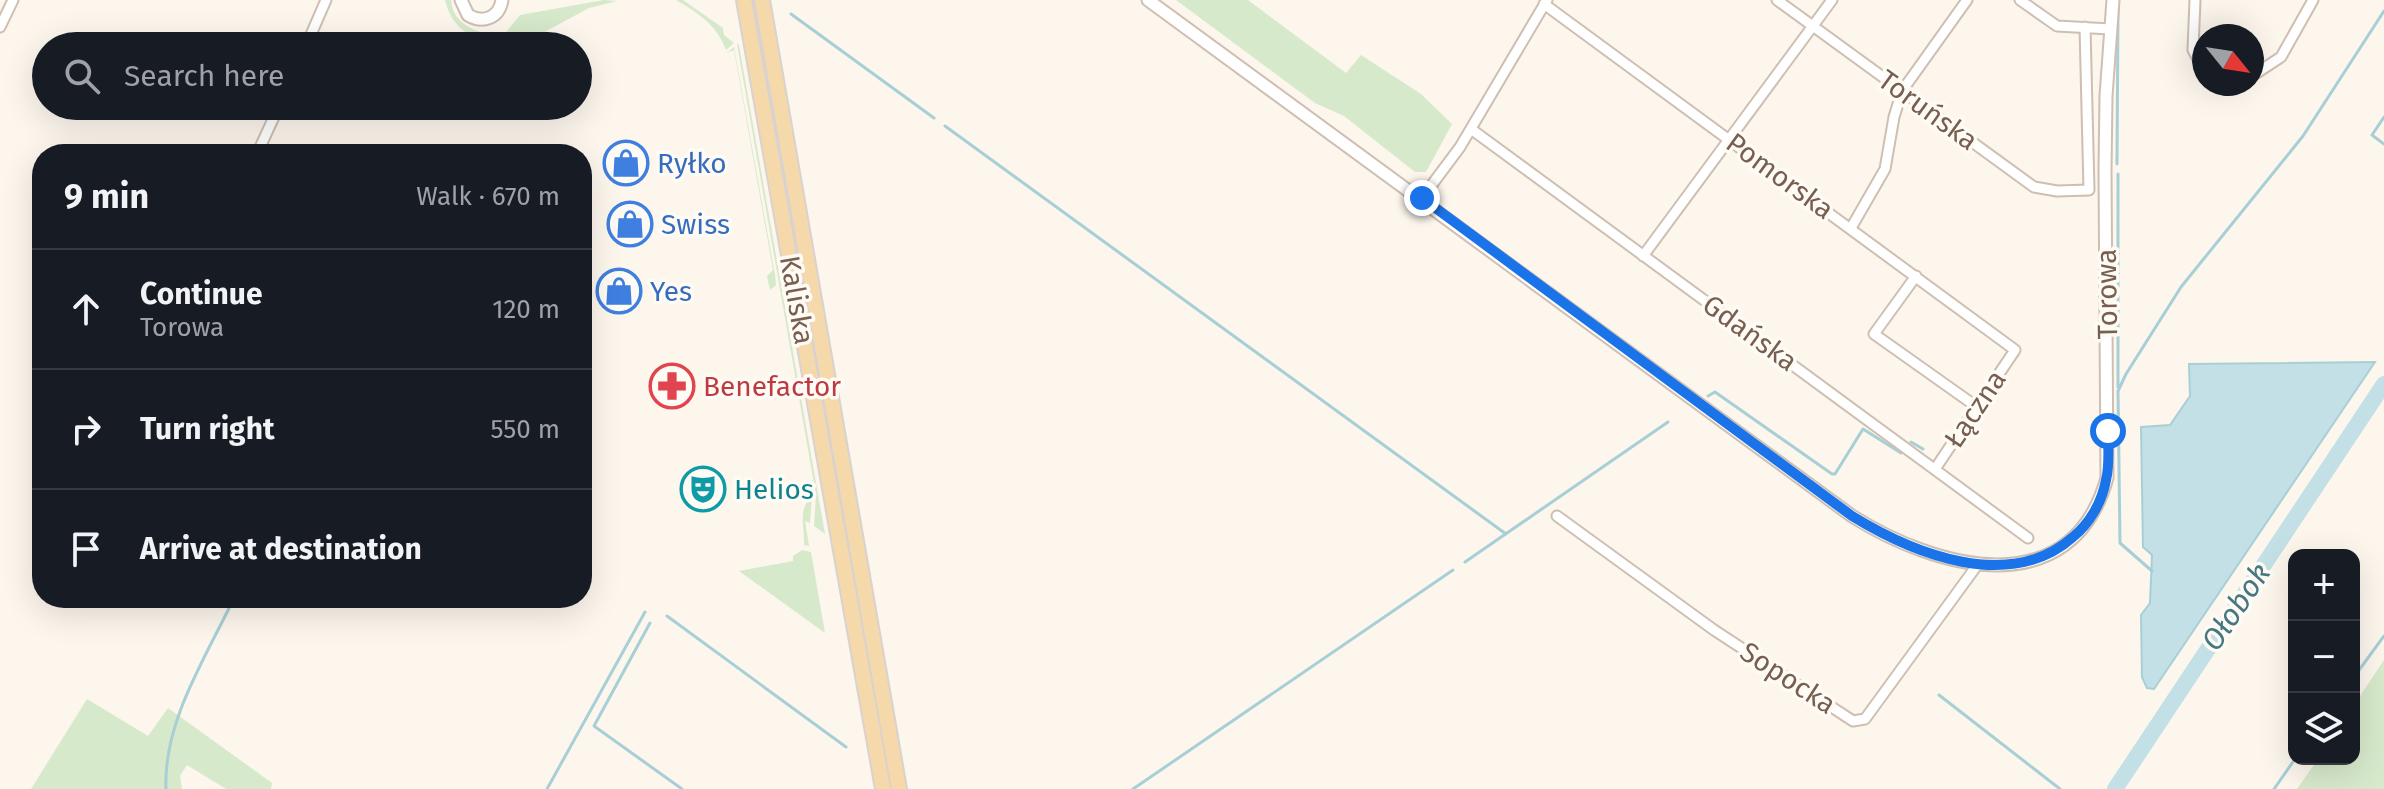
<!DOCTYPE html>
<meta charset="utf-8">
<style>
body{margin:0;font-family:"Fira Sans",sans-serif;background:#20242c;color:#f1f3f6}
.controls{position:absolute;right:24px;bottom:24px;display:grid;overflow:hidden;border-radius:16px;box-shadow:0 8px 32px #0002}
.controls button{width:72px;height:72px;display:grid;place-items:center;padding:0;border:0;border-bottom:2px solid #363941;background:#171b24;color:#f1f3f6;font:40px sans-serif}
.compass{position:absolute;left:2192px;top:24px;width:72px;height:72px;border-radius:50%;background:#171b24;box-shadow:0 8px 32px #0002;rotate:120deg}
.stop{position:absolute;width:24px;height:24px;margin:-18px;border:6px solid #1a73e8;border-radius:50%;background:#fff}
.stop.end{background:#1a73e8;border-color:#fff;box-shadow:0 2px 8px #0008}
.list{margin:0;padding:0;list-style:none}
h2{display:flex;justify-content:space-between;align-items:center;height:104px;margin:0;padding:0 32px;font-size:34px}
h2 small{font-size:26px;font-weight:400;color:#9ea1a6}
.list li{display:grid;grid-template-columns:52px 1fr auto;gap:24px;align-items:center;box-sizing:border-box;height:120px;padding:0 32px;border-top:2px solid #363941}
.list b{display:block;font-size:30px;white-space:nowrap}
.list p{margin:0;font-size:26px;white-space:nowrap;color:#9ea1a6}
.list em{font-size:26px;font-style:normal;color:#9ea1a6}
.icon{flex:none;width:44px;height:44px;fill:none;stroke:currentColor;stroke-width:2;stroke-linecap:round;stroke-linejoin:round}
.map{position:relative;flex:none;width:2384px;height:789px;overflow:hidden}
.search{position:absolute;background:#171b24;box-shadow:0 8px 32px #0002;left:32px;top:32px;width:560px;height:88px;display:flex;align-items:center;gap:20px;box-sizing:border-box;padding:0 28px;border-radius:44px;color:#9ea1a6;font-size:30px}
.panel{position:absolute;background:#171b24;box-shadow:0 8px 32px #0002;left:32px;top:144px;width:560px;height:464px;border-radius:32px}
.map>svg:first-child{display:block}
.green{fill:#d7e9cb}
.water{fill:#c2e0e5;stroke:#a8cfd6;stroke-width:2}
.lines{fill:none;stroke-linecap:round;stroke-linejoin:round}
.stream{stroke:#a8cfd6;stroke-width:3}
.river{stroke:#c2e0e5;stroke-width:16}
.minor-casing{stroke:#cebfb2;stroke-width:13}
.tertiary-casing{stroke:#cebfb2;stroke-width:15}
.primary-casing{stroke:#d9d2ce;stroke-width:18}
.minor{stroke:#fff;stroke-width:9}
.tertiary{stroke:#fff;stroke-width:11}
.primary{stroke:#f5d9ab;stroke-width:14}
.route{stroke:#1a73e8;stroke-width:10}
.labels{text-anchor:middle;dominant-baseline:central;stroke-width:7;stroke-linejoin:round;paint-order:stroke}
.street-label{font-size:28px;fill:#775e50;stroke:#fefaf4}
.shop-label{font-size:28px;fill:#366cbe;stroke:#fefaf4;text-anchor:start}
.health-label{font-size:28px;fill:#be3a42;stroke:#fefaf4;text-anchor:start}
.culture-label{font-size:28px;fill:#0d838f;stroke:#fefaf4;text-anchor:start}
.water-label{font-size:30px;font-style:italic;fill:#477781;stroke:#fefaf4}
</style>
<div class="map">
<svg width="2384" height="789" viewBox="0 0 2384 789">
<rect width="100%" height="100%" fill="#fcf6ed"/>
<path class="green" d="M445 0H451C453 21 468 28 486 34V40C464 36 450 22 445 0Z
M604 0 617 1 589 8 526 42 515 40 507 31 520 15Z
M676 0H683L723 28 724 35 734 43 726 50C717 25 698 13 676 0Z
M1176 0H1248L1346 73 1361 55 1421 94 1452 124 1426 172H1415L1344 116 1315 103Z
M737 44 739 45 825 534 814 526 816 495Z
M734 47 775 275 776 285 770 290 767 276 773 270 734 50 727 53Z
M812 496 810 523 805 521 809 546 804 545C805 528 797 509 812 496Z
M802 550 811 552 825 633 739 571 793 561V556Z
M2384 660V789H2297L2318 759H2354V705Z
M87 699 148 736 168 708 272 783 271 789H226L187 765 180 776 182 789H31Z"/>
<path class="water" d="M2375 362 2154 689 2147 688 2142 677 2141 615 2150 603 2152 555 2143 547 2141 427 2170 425 2190 396 2189 364Z"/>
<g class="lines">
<path class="stream" d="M791 14 934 118
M2384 117 2372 135 2384 144
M945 126 1506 534
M2117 164 2118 8
M2118 174V387
M1708 396 1715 392 1832 474H1835L1863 429 1901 453
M1911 442 1923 449
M1465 562 1668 422
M2152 571 2120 543 2118 391 2126 374 2181 287 2303 136 2384 11
M667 616 846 747
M650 623 594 726 682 789
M2354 677 2384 636
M1939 695 2060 789
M166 789C163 722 206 657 234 598
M547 789 645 612
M1133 789 1453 570
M2274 789 2295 759"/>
<path class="river" d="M2115 789 2384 384"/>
<g class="minor-casing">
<path id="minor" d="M1777 0 2034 187 2057 191 2089 190 2085 27
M2020 0 2057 26 2110 29
M2195 0 2193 50 2204 70
M1544 4 2015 350 1935 469
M0 27 13 0
M306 46 326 0
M2252 76 2281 57 2313 0
M1471 129 2028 538
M257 154 279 106
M1422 198 1460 147 1547 0
M1851 228 1885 169 1894 117 1902 91 1967 0
M1643 256 1832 0
M1916 276 1874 334 1977 407
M1557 516 1714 630 1853 721 1865 719 1978 564"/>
</g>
<g class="tertiary-casing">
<path id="tertiary" d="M461 0 468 15C483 24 499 18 502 0
M1148 0 1852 516C1936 569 2071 606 2107 478L2105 169 2106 96 2113 0"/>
</g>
<g class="primary-casing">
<path id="primary" d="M744 0 883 789
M762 0 899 789"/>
</g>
<use href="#minor" class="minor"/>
<use href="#tertiary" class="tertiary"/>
<use href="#primary" class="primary"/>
</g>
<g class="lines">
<path class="route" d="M1422 198 1852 516C1914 554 2010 593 2073 537 2090 523 2102 502 2106 480 2110 464 2108 447 2108 431"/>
</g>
<defs>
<g id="shop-ring" transform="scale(2.3)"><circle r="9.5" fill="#fefaf4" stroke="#3f7fe0" stroke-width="1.5"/><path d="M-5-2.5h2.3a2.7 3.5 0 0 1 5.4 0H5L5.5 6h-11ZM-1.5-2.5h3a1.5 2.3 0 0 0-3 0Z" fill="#3f7fe0"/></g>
<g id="pharmacy-ring" transform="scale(2.3)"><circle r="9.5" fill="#fefaf4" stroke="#e0444e" stroke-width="1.5"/><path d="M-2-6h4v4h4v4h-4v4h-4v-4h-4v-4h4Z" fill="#e0444e"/></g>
<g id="theatre-ring" transform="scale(2.3)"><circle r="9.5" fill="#fefaf4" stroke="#0f9aa8" stroke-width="1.5"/><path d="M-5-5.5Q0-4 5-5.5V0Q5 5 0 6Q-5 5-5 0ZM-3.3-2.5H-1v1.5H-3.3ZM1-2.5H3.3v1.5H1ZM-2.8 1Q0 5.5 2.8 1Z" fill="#0f9aa8"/></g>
</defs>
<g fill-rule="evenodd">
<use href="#shop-ring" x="626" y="163"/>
<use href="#shop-ring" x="630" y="224"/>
<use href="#shop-ring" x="619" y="291"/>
<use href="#pharmacy-ring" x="672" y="386"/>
<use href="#theatre-ring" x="703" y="489"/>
</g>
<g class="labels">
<g class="street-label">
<text transform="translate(1928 110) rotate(36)">Toruńska</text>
<text transform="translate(1780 176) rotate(36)">Pomorska</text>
<text transform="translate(2107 294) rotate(-91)">Torowa</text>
<text transform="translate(797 300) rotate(80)">Kaliska</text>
<text transform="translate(1750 333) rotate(36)">Gdańska</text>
<text transform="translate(1975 409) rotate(-56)">Łączna</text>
<text transform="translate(1788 678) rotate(33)">Sopocka</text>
</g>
<g class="shop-label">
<text x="657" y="163">Ryłko</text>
<text x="661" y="224">Swiss</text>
<text x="650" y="291">Yes</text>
</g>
<g class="health-label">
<text x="703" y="386">Benefactor</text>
</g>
<g class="culture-label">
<text x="734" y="489">Helios</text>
</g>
<g class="water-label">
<text transform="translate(2236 607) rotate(-56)">Ołobok</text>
</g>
</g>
</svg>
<div class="controls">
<button>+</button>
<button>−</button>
<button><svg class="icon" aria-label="layers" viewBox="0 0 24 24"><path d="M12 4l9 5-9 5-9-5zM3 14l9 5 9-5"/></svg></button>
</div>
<svg class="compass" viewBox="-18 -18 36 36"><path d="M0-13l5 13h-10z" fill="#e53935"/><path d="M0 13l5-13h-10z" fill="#9ea1a6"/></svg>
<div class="stop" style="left:2108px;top:431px"></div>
<div class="stop end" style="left:1422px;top:198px"></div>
<div class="search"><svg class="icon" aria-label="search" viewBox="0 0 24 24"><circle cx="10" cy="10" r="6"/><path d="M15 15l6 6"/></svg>Search here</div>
<section class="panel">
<h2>9 min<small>Walk · 670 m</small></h2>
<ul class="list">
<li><svg class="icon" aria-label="ahead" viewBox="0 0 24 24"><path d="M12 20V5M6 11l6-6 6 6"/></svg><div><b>Continue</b><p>Torowa</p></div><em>120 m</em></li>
<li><svg class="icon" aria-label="right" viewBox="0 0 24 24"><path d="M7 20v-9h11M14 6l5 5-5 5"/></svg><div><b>Turn right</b></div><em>550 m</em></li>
<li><svg class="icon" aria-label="arrive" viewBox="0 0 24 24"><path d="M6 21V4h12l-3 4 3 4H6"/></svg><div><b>Arrive at destination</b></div></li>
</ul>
</section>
</div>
